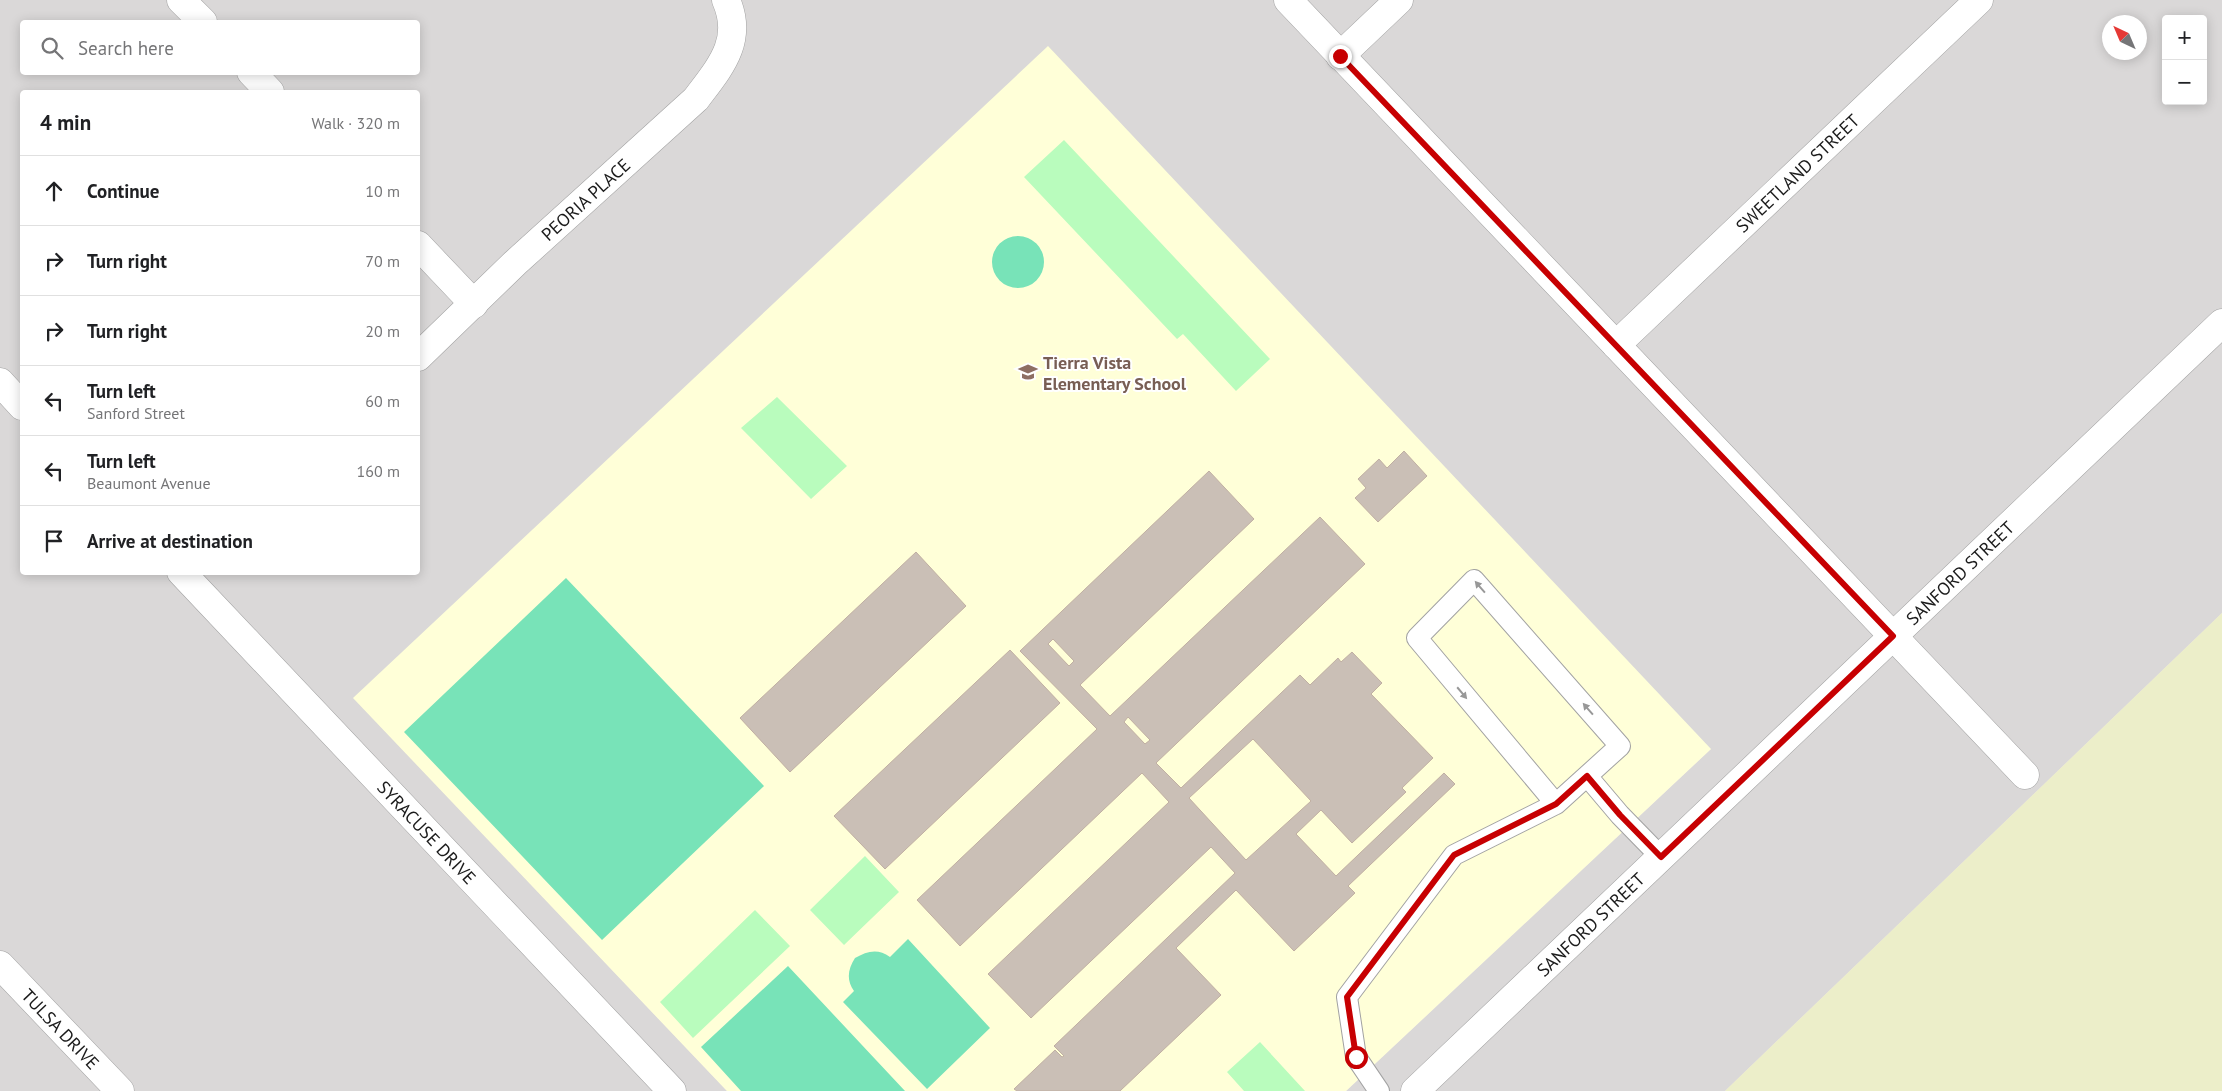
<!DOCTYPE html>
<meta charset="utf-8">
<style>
body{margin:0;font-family:"PT Sans",sans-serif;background:#f2f2f2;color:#202124}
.controls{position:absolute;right:15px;top:15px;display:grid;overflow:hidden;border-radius:5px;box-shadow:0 2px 12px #0003}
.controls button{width:45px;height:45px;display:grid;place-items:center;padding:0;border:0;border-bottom:1px solid #e0e0e0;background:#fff;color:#202124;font:25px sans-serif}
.compass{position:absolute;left:2102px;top:15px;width:45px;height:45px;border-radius:50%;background:#fff;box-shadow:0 2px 12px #0003;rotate:316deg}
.stop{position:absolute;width:15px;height:15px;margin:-11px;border:4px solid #c70002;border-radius:50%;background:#fff}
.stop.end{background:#c70002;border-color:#fff;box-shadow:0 1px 5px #0008}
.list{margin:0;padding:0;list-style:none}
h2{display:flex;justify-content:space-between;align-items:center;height:65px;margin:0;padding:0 20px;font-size:21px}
h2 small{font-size:16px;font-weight:400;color:#757577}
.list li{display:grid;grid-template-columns:32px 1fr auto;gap:15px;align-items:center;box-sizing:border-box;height:70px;padding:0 20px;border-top:1px solid #e0e0e0}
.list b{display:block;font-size:19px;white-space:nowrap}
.list p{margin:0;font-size:16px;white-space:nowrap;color:#757577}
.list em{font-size:16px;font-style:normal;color:#757577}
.icon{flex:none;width:28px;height:28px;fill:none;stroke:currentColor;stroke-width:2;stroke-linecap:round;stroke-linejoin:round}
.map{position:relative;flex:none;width:2222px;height:1091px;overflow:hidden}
.search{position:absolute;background:#fff;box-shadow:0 2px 12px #0003;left:20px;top:20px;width:400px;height:55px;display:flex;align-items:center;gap:12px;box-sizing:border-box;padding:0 18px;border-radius:5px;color:#757577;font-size:19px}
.panel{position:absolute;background:#fff;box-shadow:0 2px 12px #0003;left:20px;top:90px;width:400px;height:485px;border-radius:5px}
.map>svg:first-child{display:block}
.residential{fill:#dad8d8;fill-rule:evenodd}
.education{fill:#ffffd8}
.farmland{fill:#eceec9}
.park{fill:#b9fcbd}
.pitch{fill:#78e3b8}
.building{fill:#cabfb6;stroke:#c0afa2;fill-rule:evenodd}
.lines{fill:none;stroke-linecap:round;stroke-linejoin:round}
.service-casing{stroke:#a2a2a2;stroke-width:22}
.minor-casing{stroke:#a2a2a2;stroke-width:29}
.service{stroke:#fff;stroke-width:20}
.minor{stroke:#fff;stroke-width:28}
.oneway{fill:#989898}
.route{stroke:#c70002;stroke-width:6}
.labels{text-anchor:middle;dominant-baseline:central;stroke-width:4;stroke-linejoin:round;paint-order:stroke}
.street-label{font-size:18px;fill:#1b1b1b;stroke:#fff}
.education-label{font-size:18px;font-weight:bold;fill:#785e54;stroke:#fff;text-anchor:start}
</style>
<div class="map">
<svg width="2222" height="1091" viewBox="0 0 2222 1091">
<rect width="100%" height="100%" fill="#eee9e0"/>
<path class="residential" d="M0 0H2222V613L1725 1091H1346L1711 749 354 698 727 1091H0ZM2166 19H2203V101H2166ZM22 22H418V72H22ZM2110 22H2140V52H2110ZM22 92H418V572H22Z"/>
<path class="education" d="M1048 46 1711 749 1346 1091H727L353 698Z"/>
<path class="farmland" d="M2222 613V1091H1725Z"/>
<path class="park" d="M1064 140 1270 359 1236 391 1183 334 1177 339 1024 177Z
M777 397 847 466 811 499 741 428Z
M865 856 899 892 844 945 810 910Z
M755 910 790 946 693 1038 660 1002Z
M1260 1042 1305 1091H1244L1227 1072Z"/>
<path class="pitch" d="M992 262a26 26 0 1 1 52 0a26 26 0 1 1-52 0Z
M566 578 764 786 602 940 404 732Z
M908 939 990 1028 927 1089 843 1002 854 991C846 980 848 969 855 958 867 951 878 948 890 957Z
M788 966 905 1091H741L701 1047Z"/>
<path class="building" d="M1404 451 1427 476 1378 522 1355 498 1366 488 1358 479 1379 459 1387 468Z
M1209 471 1254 519 1080 685 1110 716 1320 517 1365 564 1156 763 1181 788 1300 675 1310 685 1338 658 1341 662 1352 652 1382 683 1371 694 1433 758 1402 788 1406 792 1352 843 1321 810 1296 834 1336 876 1444 773 1455 784 1348 886 1355 893 1294 951 1236 890 1176 948 1221 995 1120 1091H1017L1014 1089 1055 1050 1062 1057 1064 1056 1054 1046 1235 873 1211 847 1031 1018 988 974 1169 802 1142 773 960 946 917 900 1097 729 1020 651ZM1053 639 1074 661 1069 666 1048 644ZM1128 717 1150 740 1145 744 1124 722ZM1253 739 1311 801 1246 860 1189 798Z
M916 552 966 606 790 772 740 718Z
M1010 650 1060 703 885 869 834 816Z"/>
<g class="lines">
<g class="service-casing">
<path id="service" d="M1587 776 1620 815 1661 857
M1379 1091 1356 1057 1347 997 1454 855 1556 804 1620 746 1474 580 1417 638 1556 804"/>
</g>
<g class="minor-casing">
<g id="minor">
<path d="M181 0 203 22"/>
<path d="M1288 0 2025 775"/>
<path d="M1340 56 1399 0"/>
<path d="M251 72 270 92"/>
<path d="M418 245 474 304"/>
<path id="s1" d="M1616 345 1979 0"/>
<path id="s2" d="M418 357 515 263 696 99C720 67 744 41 726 0"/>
<path d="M0 382 22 406"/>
<path id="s3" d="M181 572 672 1091"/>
<path id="s4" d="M0 965 120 1091"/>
<path id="s5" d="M1415 1091 2222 323"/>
</g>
</g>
<use href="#service" class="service"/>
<use href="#minor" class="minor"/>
</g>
<defs><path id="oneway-solid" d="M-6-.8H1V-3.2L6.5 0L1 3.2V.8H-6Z" transform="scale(1.25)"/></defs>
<g class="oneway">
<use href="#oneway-solid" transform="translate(1480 587) rotate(-131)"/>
<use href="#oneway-solid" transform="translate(1462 693) rotate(50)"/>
<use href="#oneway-solid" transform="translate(1588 709) rotate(-131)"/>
</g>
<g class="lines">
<path class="route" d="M1340 56 1893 636 1661 857 1620 815 1587 776 1556 804 1454 855 1347 997 1356 1057"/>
</g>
<defs>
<g id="school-bare" transform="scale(1.5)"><path d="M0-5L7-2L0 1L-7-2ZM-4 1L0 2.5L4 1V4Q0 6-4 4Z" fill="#8d6e63" stroke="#fff" stroke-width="2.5" paint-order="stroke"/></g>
</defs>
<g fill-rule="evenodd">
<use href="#school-bare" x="1028" y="372"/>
</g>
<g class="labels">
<g class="street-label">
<text stroke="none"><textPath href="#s1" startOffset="250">SWEETLAND STREET</textPath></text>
<text stroke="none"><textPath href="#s2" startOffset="230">PEORIA PLACE</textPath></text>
<text stroke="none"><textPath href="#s5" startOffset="752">SANFORD STREET</textPath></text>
<text stroke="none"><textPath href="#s3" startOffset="358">SYRACUSE DRIVE</textPath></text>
<text stroke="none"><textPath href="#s5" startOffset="242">SANFORD STREET</textPath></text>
<text stroke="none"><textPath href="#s4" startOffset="88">TULSA DRIVE</textPath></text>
</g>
<g class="education-label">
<text x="1043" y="362">Tierra Vista<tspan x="1043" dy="21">Elementary School</tspan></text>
</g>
</g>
</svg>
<div class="controls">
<button>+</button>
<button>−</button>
</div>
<svg class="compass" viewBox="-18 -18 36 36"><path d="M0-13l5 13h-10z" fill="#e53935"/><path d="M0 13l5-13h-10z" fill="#757577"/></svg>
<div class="stop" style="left:1356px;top:1057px"></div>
<div class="stop end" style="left:1340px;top:56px"></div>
<div class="search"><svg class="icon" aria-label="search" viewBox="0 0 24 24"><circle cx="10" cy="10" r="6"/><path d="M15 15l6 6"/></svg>Search here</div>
<section class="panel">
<h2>4 min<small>Walk · 320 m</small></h2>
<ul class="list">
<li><svg class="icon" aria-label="ahead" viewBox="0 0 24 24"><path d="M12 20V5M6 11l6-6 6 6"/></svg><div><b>Continue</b></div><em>10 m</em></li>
<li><svg class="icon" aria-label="right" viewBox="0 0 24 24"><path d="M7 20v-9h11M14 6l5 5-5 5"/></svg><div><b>Turn right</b></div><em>70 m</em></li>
<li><svg class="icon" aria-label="right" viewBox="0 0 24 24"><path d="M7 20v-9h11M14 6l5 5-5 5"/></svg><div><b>Turn right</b></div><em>20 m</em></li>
<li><svg class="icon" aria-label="left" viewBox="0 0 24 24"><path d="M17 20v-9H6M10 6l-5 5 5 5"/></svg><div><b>Turn left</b><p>Sanford Street</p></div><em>60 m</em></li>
<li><svg class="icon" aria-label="left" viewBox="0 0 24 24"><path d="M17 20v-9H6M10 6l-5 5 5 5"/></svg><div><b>Turn left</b><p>Beaumont Avenue</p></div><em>160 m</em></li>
<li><svg class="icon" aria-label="arrive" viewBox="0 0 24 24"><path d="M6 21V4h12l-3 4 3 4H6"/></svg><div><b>Arrive at destination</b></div></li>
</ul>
</section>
</div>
